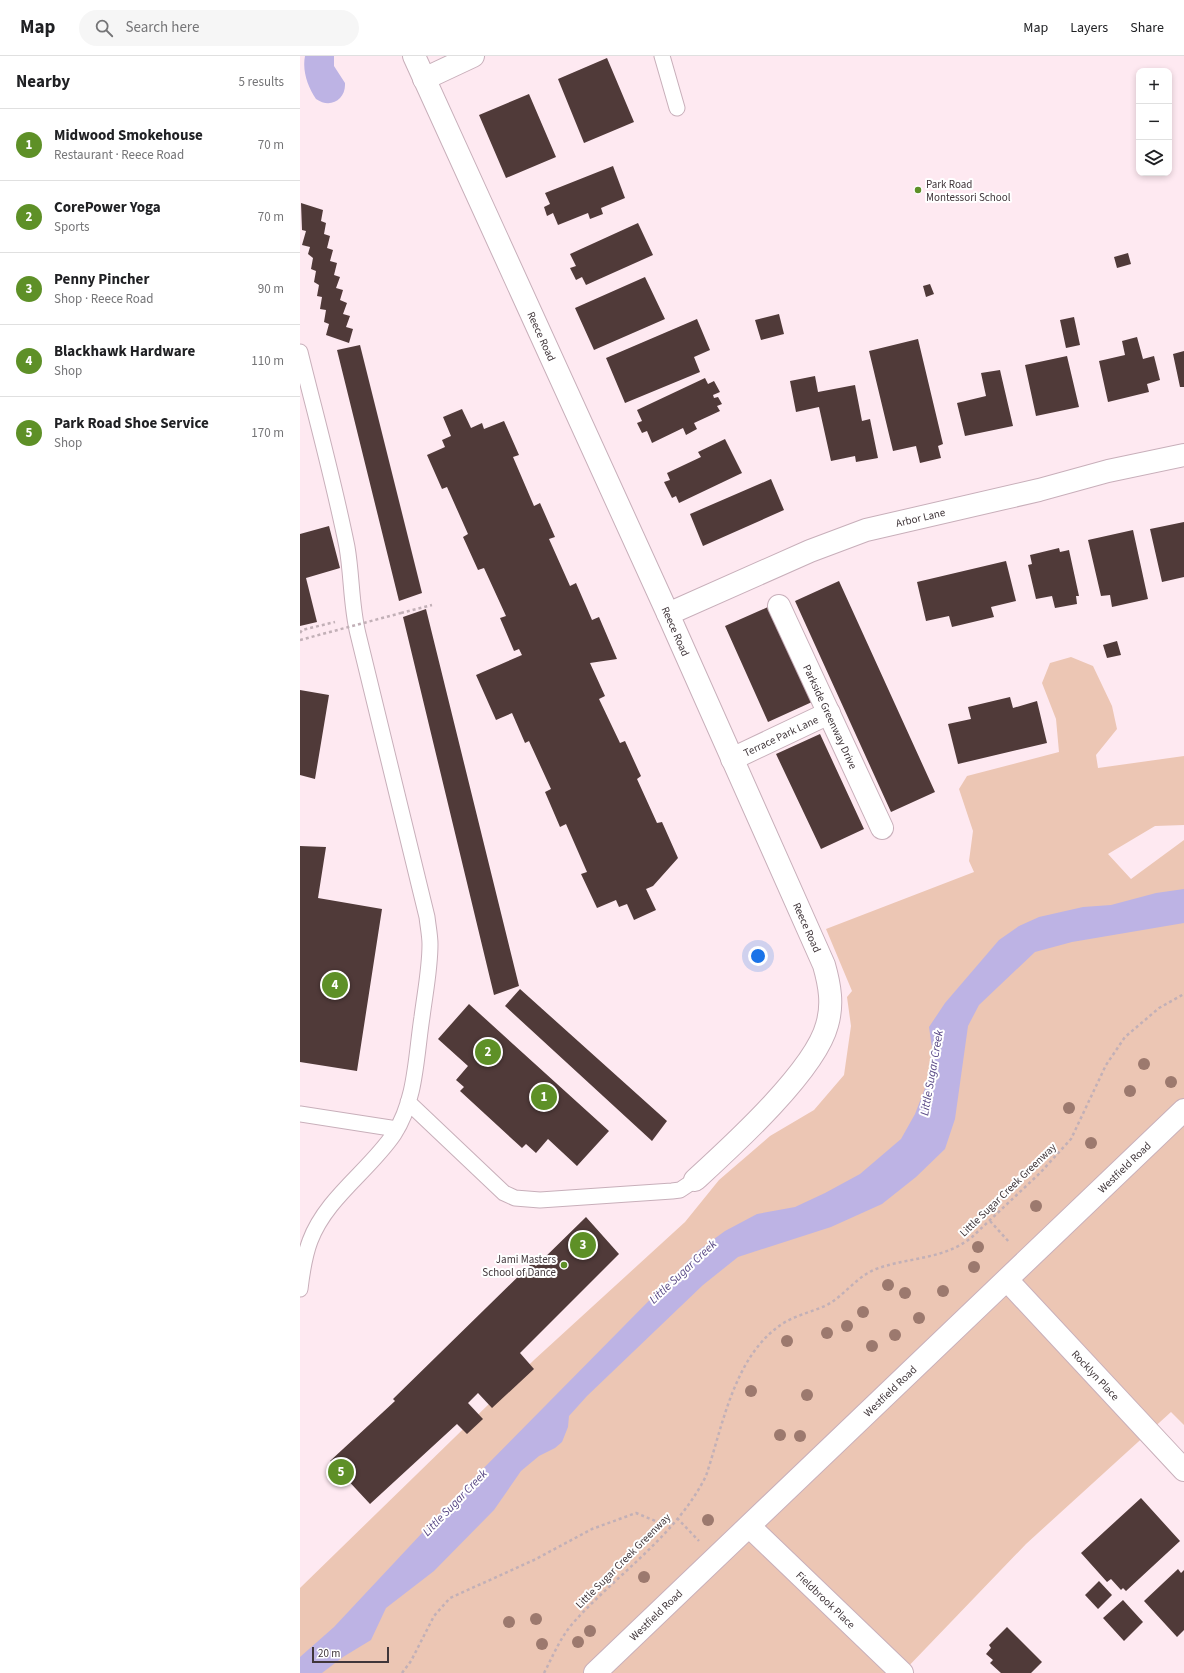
<!DOCTYPE html>
<meta charset="utf-8">
<style>
body{margin:0;font-family:"Source Sans 3",sans-serif;background:#f6f6f6;color:#202124}
.controls{position:absolute;right:12px;top:12px;display:grid;overflow:hidden;border-radius:8px;box-shadow:0 2px 6px #0003}
.controls button{width:36px;height:36px;display:grid;place-items:center;padding:0;border:0;border-bottom:1px solid #e0e0e0;background:#fff;color:#202124;font:20px sans-serif}
.scale{position:absolute;left:12px;bottom:10px;width:77px;box-sizing:border-box;padding-left:4px;border:2px solid #40363a;border-top:0;font-size:11px;line-height:14px;white-space:nowrap;color:#40363a;-webkit-text-stroke:3px #fff;paint-order:stroke}
.you{position:absolute;left:458px;top:900px;width:14px;height:14px;margin:-10px;border:3px solid #fff;border-radius:50%;background:#1a73e8;box-shadow:0 0 0 6px #1a73e833}
.badge{display:grid;place-items:center;width:26px;height:26px;border-radius:50%;background:#5e9027;color:#fff;font-size:13px;font-weight:700}
.pin{position:absolute;translate:-50% -50%;border:2px solid #fff;box-shadow:0 1px 4px #0006}
.list{margin:0;padding:0;list-style:none}
h2{display:flex;justify-content:space-between;align-items:center;height:52px;margin:0;padding:0 16px;font-size:17px}
h2 small{font-size:13px;font-weight:400;color:#757577}
.list li{display:grid;grid-template-columns:26px 1fr auto;gap:12px;align-items:center;box-sizing:border-box;height:72px;padding:0 16px;border-top:1px solid #e0e0e0}
.list b{display:block;font-size:15px;white-space:nowrap}
.list p{margin:0;font-size:13px;white-space:nowrap;color:#757577}
.list em{font-size:13px;font-style:normal;color:#757577}
.icon{flex:none;width:22px;height:22px;fill:none;stroke:currentColor;stroke-width:2;stroke-linecap:round;stroke-linejoin:round}
.map{position:relative;flex:none;width:884px;height:1617px;overflow:hidden}
header{display:flex;align-items:center;gap:24px;box-sizing:border-box;height:56px;padding:0 20px;background:#fff;border-bottom:1px solid #e0e0e0}
header strong{font-size:19px}
nav{display:flex;gap:22px;margin-inline-start:auto;font-size:14px}
.search{width:280px;height:36px;background:#f6f6f6;display:flex;align-items:center;gap:10px;box-sizing:border-box;padding:0 14px;border-radius:22px;color:#757577;font-size:15px}
main{display:flex}
aside{flex:1;background:#fff}
.map>svg:first-child{display:block}
.green{fill:#ecc6b4}
.water{fill:#bdb3e4}
.building{fill:#503a39}
.lines{fill:none;stroke-linecap:round;stroke-linejoin:round}
.service-casing{stroke:#c8afba;stroke-width:17}
.minor-casing{stroke:#c8afba;stroke-width:24}
.path{stroke:#c2b0b7;stroke-width:2.5;stroke-dasharray:3 3;stroke-linecap:butt}
.service{stroke:#fff;stroke-width:15}
.minor{stroke:#fff;stroke-width:22}
.path-bridge{stroke:#c2b0b7;stroke-width:2.5;stroke-dasharray:3 3;stroke-linecap:butt}
.tree{fill:#9c796e}
.poi-dot{fill:#5e9027;stroke:#fff;stroke-width:1.5}
.labels{text-anchor:middle;dominant-baseline:central;stroke-width:4;stroke-linejoin:round;paint-order:stroke}
.poi-label{font-size:11px;fill:#40363a;stroke:#fff;text-anchor:start}
.street-label{font-size:11px;fill:#40363a;stroke:#fff}
.water-label{font-size:12px;font-style:italic;fill:#584885;stroke:#fff}
</style>
<header>
<strong>Map</strong>
<div class="search"><svg class="icon" aria-label="search" viewBox="0 0 24 24"><circle cx="10" cy="10" r="6"/><path d="M15 15l6 6"/></svg>Search here</div>
<nav><a>Map</a><a>Layers</a><a>Share</a></nav>
</header>
<main>
<aside>
<h2>Nearby<small>5 results</small></h2>
<ul class="list">
<li><span class="badge">1</span><div><b>Midwood Smokehouse</b><p>Restaurant · Reece Road</p></div><em>70 m</em></li>
<li><span class="badge">2</span><div><b>CorePower Yoga</b><p>Sports</p></div><em>70 m</em></li>
<li><span class="badge">3</span><div><b>Penny Pincher</b><p>Shop · Reece Road</p></div><em>90 m</em></li>
<li><span class="badge">4</span><div><b>Blackhawk Hardware</b><p>Shop</p></div><em>110 m</em></li>
<li><span class="badge">5</span><div><b>Park Road Shoe Service</b><p>Shop</p></div><em>170 m</em></li>
</ul>
</aside>
<div class="map">
<svg width="884" height="1617" viewBox="0 0 884 1617">
<rect width="100%" height="100%" fill="#fee9f1"/>
<path class="green" d="M771 601 793 610 812 650 817 673 796 699 798 712 884 700V769L855 770 808 798 831 823 884 784V1369L871 1356 726 1488 602 1617H0V1532L234 1304 385 1166 419 1124 470 1080 514 1054 544 1019 551 970 547 941 552 935 526 873 674 816 669 805 673 775 659 733 667 720 759 696 756 663 742 627 750 607Z"/>
<path class="water" d="M5 0H34V10L45 27C46 44 30 53 16 43 8 31 2 15 5 0Z
M884 833V867L772 886 735 896 679 949 668 970 655 1063 645 1093 616 1121 582 1148 531 1171 438 1201 403 1229 287 1340 269 1360 268 1371 262 1386 255 1392 239 1400 221 1415 194 1454 134 1515 86 1552 71 1584 43 1601 22 1617H0V1601L34 1571 166 1430 399 1194 425 1175 457 1158 495 1151 525 1137 560 1118 601 1083 615 1058 627 1027 632 992 629 971 645 947 699 884 719 870 739 861 783 851 811 849 856 837Z"/>
<path class="building" d="M307 2 334 66 284 87 258 23Z
M229 38 256 101 206 122 179 59Z
M313 110 325 142 301 152 303 158 290 163 288 157 258 169 253 157 247 160 244 151 250 148 245 137Z
M1 147 23 154 21 165 26 167 24 178 30 180 27 192 33 194 30 205 37 207 34 219 40 221 36 232 43 234 40 244 47 247 43 258 50 260 46 271 53 273 49 287 26 279 29 268 24 266 26 254 20 253 22 241 17 240 19 229 14 226 16 215 11 213 13 202 8 198 10 191 2 189 6 175 2 174Z
M338 167 353 199 286 229 282 221 276 224 270 212 276 210 270 198Z
M828 197 831 208 817 212 814 201Z
M345 221 365 263 294 294 275 252Z
M630 228 634 238 626 241 623 230Z
M479 258 484 278 461 284 455 264Z
M774 261 780 289 766 292 760 264Z
M397 263 410 294 394 301 400 316 325 347 306 302Z
M837 281 843 303 854 300 860 324 847 328 849 336 808 346 799 305 825 299 822 285Z
M618 283 643 388 638 390 641 402 620 407 616 390 593 395 569 295Z
M60 289 122 537 99 545 37 294Z
M884 295V331H880L873 298Z
M767 300 779 351 736 360 725 309Z
M700 314 713 370 665 380 657 347 686 340 681 317Z
M515 320 518 336 555 329 562 365 570 363 578 402 556 406 555 400 531 405 519 351 496 356 490 325Z
M405 322 408 328 414 325 420 336 413 339 414 342 418 341 422 348 417 350 420 355 394 367 397 373 386 379 383 372 352 387 347 375 342 377 337 367 342 365 337 354Z
M162 353 171 372 182 367 184 373 204 365 219 399 213 401 234 450 240 447 255 481 249 483 270 530 276 527 292 564 299 561 317 603 290 607 305 640 299 643 320 687 325 685 341 720 337 723 357 767 362 766 378 802 353 830 346 833 356 854 334 864 327 848 319 851 316 844 297 852 281 818 287 816 266 768 260 771 245 736 251 733 229 685 225 687 212 657 196 664 176 619 222 599 219 593 214 595 200 562 206 560 184 512 178 514 163 481 168 478 147 431 142 433 127 399 145 391 142 384 151 380 143 361Z
M425 383 442 417 379 447 376 440 372 442 364 426 370 424 367 417 401 401 398 396Z
M471 423 484 454 403 490 390 458Z
M884 466V521L862 526 850 473Z
M29 470 40 512 6 522 17 566 0 570V478Z
M833 474 848 543 812 551 810 539 801 540 788 484Z
M759 492 760 496 769 494 779 540H776L777 548 755 552 752 540 736 543 728 509 732 508 730 499Z
M706 505 716 545 691 551 694 561 652 571 649 560 626 565 617 526Z
M539 525 635 736 591 756 495 545Z
M468 551 512 646 468 666 425 570Z
M126 553 219 930 194 939 103 561Z
M817 585 821 599 807 602 803 589Z
M0 634 29 639 15 723 0 719Z
M710 641 713 652 737 645 747 687 658 708 648 668 671 663 668 651Z
M520 678 564 773 521 793 476 698Z
M0 790 26 791 18 842 82 853 57 1015 0 1006Z
M220 933 367 1065 352 1085 205 950Z
M169 948 309 1075 277 1110 248 1083 236 1097 226 1088 222 1092 160 1035 164 1031 156 1024 168 1010 138 983Z
M286 1161 319 1198 220 1297 234 1313 192 1352 178 1337 168 1347 183 1363 167 1378 157 1368 70 1448 30 1405 95 1345 93 1343 232 1207 236 1210Z
M841 1442 880 1485 826 1535 823 1532 821 1534 811 1523 807 1526 781 1497Z
M878 1513 881 1517 884 1514V1574L877 1581 844 1545Z
M799 1525 812 1539 798 1553 785 1539Z
M823 1544 843 1566 824 1585 803 1562Z
M707 1571 742 1606 731 1617H701L690 1607 693 1604 686 1598 691 1592 689 1589Z"/>
<g class="lines">
<g class="service-casing">
<path id="service" d="M362 0 377 52
M0 296C16 361 34 426 47 491 52 520 51 550 58 578L127 861C128 870 130 880 130 888 130 913 125 937 122 961 116 999 116 1045 94 1078 69 1115 26 1142 10 1185 4 1201 2 1216 0 1233
M108 1046 204 1137 215 1142 240 1144 372 1135 380 1134 395 1124
M0 1058 97 1073"/>
</g>
<g class="minor-casing">
<g id="minor">
<path id="s1" d="M114 0 368 558 524 909C530 930 533 949 527 969 515 1015 431 1091 395 1124"/>
<path d="M124 23 173 0"/>
<path id="s2" d="M479 550 582 772"/>
<path id="s3" d="M368 558 510 495 566 474 739 434 808 415 884 399"/>
<path id="s4" d="M432 703 529 657"/>
<path id="s5" d="M707 1224 884 1414"/>
<path id="s6" d="M450 1471 602 1617"/>
<path id="s7" d="M295 1617 884 1054"/>
</g>
</g>
<path class="path" d="M101 557 132 549
M0 577 2 574 35 566
M690 1165 710 1187
M377 1462 399 1485
M102 1617 111 1605 134 1560 150 1542 234 1504 292 1473 336 1457 370 1471
M244 1617C253 1600 260 1582 273 1567 317 1518 376 1480 406 1420 423 1369 434 1300 482 1268 496 1259 512 1256 527 1249 545 1239 556 1221 576 1213 608 1201 644 1204 672 1181L740 1117 771 1083 806 1009 825 981 859 952 884 938"/>
<use href="#service" class="service"/>
<use href="#minor" class="minor"/>
<path class="path-bridge" d="M0 584 101 557"/>
</g>
<g class="tree">
<circle cx="844" cy="1008" r="6"/>
<circle cx="871" cy="1026" r="6"/>
<circle cx="830" cy="1035" r="6"/>
<circle cx="769" cy="1052" r="6"/>
<circle cx="791" cy="1087" r="6"/>
<circle cx="736" cy="1150" r="6"/>
<circle cx="678" cy="1191" r="6"/>
<circle cx="674" cy="1211" r="6"/>
<circle cx="588" cy="1229" r="6"/>
<circle cx="643" cy="1235" r="6"/>
<circle cx="605" cy="1237" r="6"/>
<circle cx="563" cy="1256" r="6"/>
<circle cx="619" cy="1262" r="6"/>
<circle cx="547" cy="1270" r="6"/>
<circle cx="527" cy="1277" r="6"/>
<circle cx="595" cy="1279" r="6"/>
<circle cx="487" cy="1285" r="6"/>
<circle cx="572" cy="1290" r="6"/>
<circle cx="451" cy="1335" r="6"/>
<circle cx="507" cy="1339" r="6"/>
<circle cx="480" cy="1379" r="6"/>
<circle cx="500" cy="1380" r="6"/>
<circle cx="408" cy="1464" r="6"/>
<circle cx="344" cy="1521" r="6"/>
<circle cx="236" cy="1563" r="6"/>
<circle cx="209" cy="1566" r="6"/>
<circle cx="290" cy="1575" r="6"/>
<circle cx="278" cy="1586" r="6"/>
<circle cx="242" cy="1588" r="6"/>
</g>
<g class="poi-dot">
<circle cx="618" cy="134" r="4"/>
<circle cx="264" cy="1209" r="4"/>
</g>
<g class="labels">
<g class="poi-label">
<text x="626" y="128">Park Road<tspan x="626" dy="13">Montessori School</tspan></text>
<text x="256" y="1203" text-anchor="end">Jami Masters<tspan x="256" dy="13">School of Dance</tspan></text>
</g>
<g class="street-label">
<text stroke="none"><textPath href="#s1" startOffset="308">Reece Road</textPath></text>
<text stroke="none"><textPath href="#s3" startOffset="271">Arbor Lane</textPath></text>
<text stroke="none"><textPath href="#s1" startOffset="632">Reece Road</textPath></text>
<text stroke="none"><textPath href="#s2" startOffset="122">Parkside Greenway Drive</textPath></text>
<text stroke="none"><textPath href="#s4" startOffset="54">Terrace Park Lane</textPath></text>
<text stroke="none"><textPath href="#s1" startOffset="956">Reece Road</textPath></text>
<text stroke="none"><textPath href="#s7" startOffset="732">Westfield Road</textPath></text>
<text transform="translate(708 1134) rotate(-44)">Little Sugar Creek Greenway</text>
<text stroke="none"><textPath href="#s5" startOffset="130">Rocklyn Place</textPath></text>
<text stroke="none"><textPath href="#s7" startOffset="408">Westfield Road</textPath></text>
<text transform="translate(323 1505) rotate(-45)">Little Sugar Creek Greenway</text>
<text stroke="none"><textPath href="#s6" startOffset="105">Fieldbrook Place</textPath></text>
<text stroke="none"><textPath href="#s7" startOffset="84">Westfield Road</textPath></text>
</g>
<g class="water-label">
<text transform="translate(632 1017) rotate(-80)">Little Sugar Creek</text>
<text transform="translate(383 1216) rotate(-43)">Little Sugar Creek</text>
<text transform="translate(155 1447) rotate(-46)">Little Sugar Creek</text>
</g>
</g>
</svg>
<div class="controls">
<button>+</button>
<button>−</button>
<button><svg class="icon" aria-label="layers" viewBox="0 0 24 24"><path d="M12 4l9 5-9 5-9-5zM3 14l9 5 9-5"/></svg></button>
</div>
<div class="scale">20 m</div>
<div class="you"></div>
<div class="pin badge" style="left:244px;top:1041px">1</div>
<div class="pin badge" style="left:188px;top:996px">2</div>
<div class="pin badge" style="left:283px;top:1189px">3</div>
<div class="pin badge" style="left:35px;top:929px">4</div>
<div class="pin badge" style="left:41px;top:1416px">5</div>
</div>
</main>
